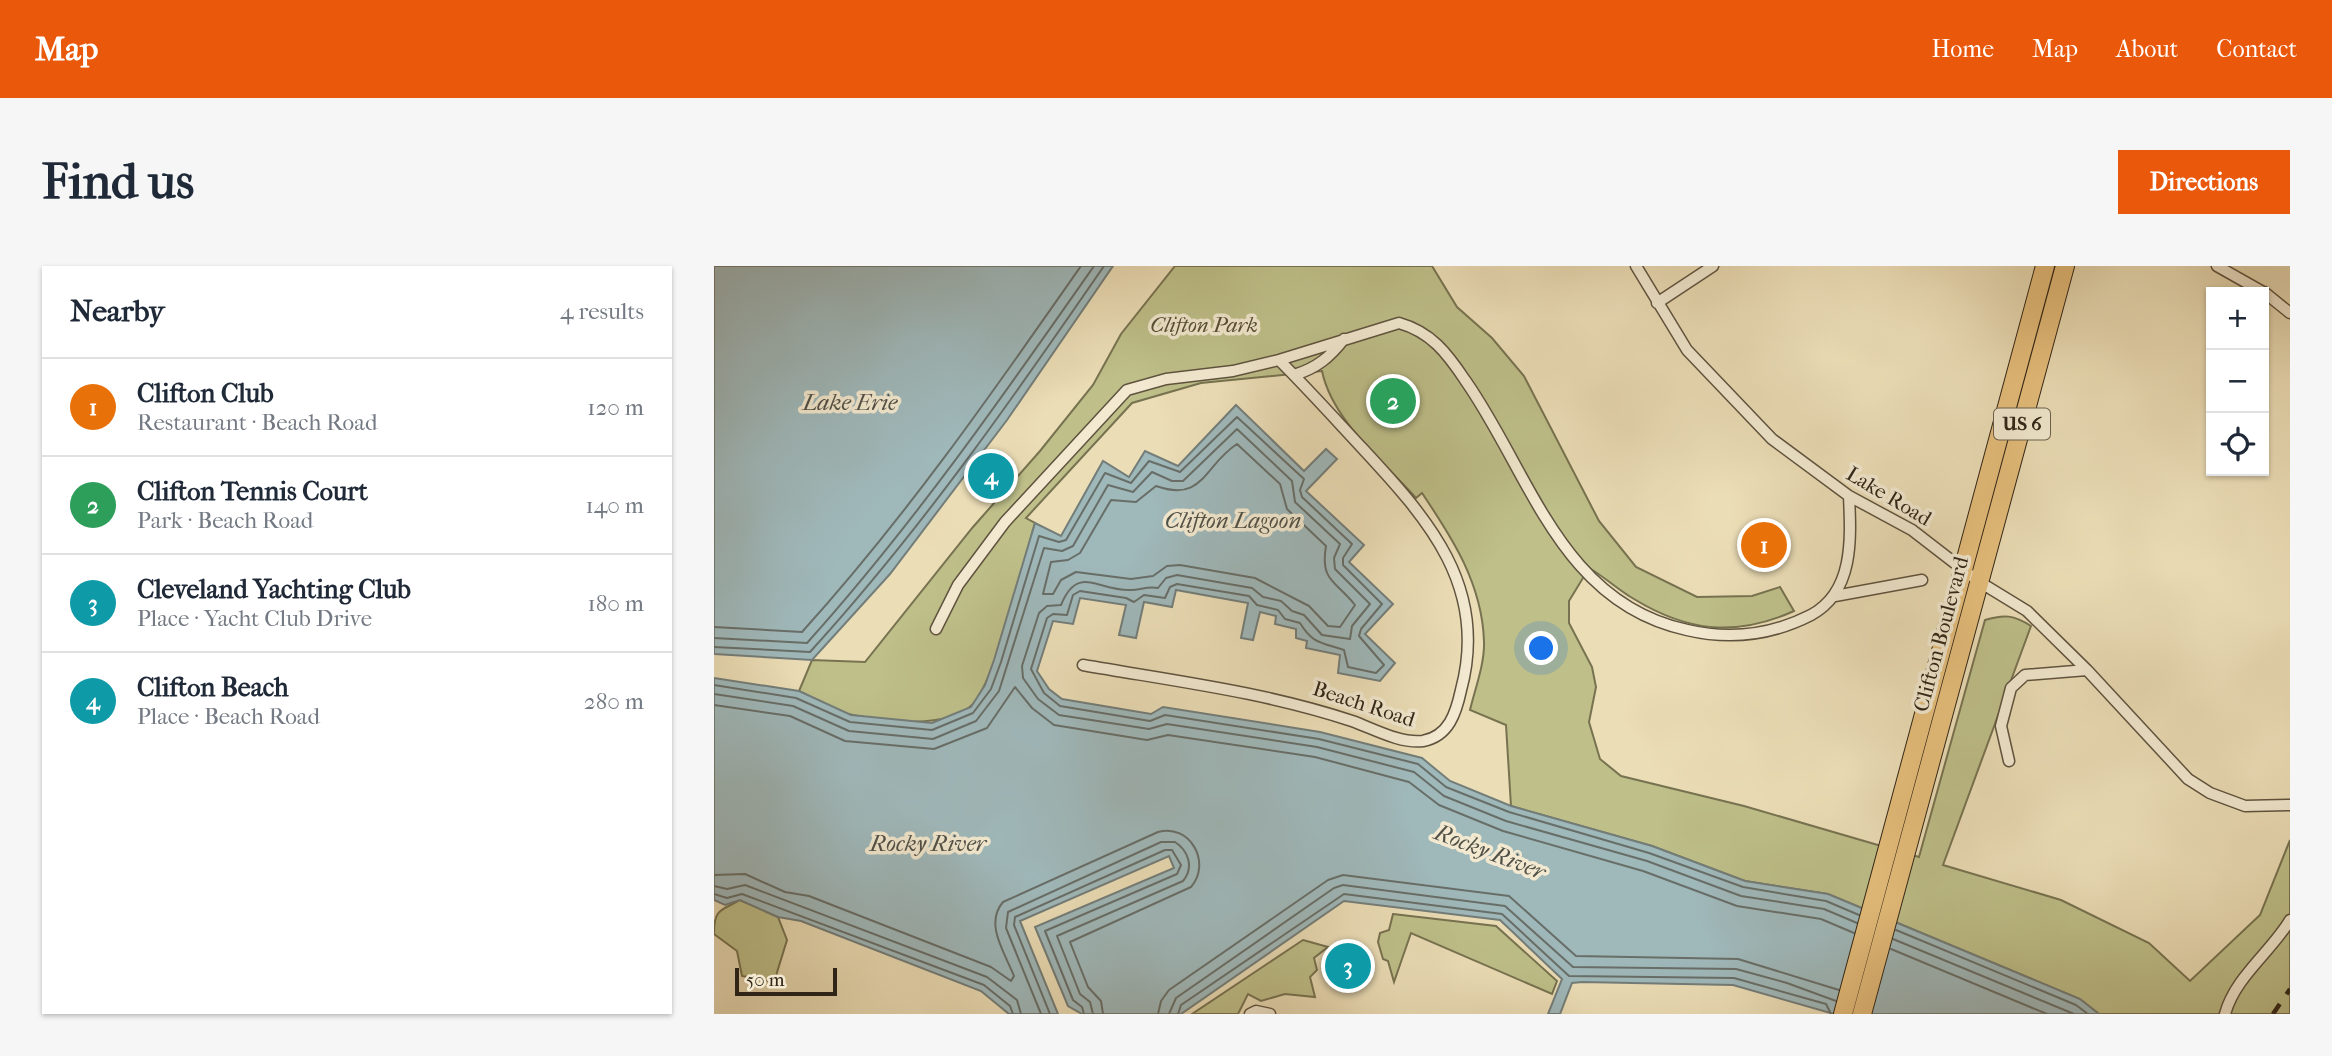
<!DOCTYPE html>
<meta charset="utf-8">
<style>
body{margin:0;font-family:"IM FELL French Canon",serif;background:#f6f6f7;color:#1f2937}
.controls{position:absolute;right:21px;top:21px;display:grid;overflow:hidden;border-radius:0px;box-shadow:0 2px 5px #0004}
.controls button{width:63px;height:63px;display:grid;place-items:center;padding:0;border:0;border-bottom:2px solid #e0e1e3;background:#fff;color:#1f2937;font:35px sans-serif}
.scale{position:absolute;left:21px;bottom:18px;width:102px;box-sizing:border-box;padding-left:7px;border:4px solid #302517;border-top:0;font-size:19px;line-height:24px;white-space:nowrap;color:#302517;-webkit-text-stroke:5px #f2e9d0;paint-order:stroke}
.you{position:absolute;left:828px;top:383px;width:24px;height:24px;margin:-18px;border:5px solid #fff;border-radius:50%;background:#1a73e8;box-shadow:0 0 0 10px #1a73e833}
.badge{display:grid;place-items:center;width:46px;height:46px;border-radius:50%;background:#ea580c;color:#fff;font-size:23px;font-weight:700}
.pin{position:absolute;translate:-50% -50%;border:4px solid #fff;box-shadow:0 2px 7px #0006}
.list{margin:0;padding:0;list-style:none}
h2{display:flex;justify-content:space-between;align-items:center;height:91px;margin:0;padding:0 28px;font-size:30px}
h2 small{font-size:23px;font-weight:400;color:#747a83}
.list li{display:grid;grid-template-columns:46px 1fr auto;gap:21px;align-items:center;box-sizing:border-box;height:98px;padding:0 28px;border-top:2px solid #e0e1e3}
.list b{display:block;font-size:26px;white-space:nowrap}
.list p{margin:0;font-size:23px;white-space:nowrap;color:#747a83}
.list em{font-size:23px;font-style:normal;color:#747a83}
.icon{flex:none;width:38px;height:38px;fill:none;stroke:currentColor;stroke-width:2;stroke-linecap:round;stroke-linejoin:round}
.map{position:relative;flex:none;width:1576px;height:748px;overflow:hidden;border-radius:0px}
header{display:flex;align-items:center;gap:42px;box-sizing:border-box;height:98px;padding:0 35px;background:#ea580c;color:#fff}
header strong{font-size:33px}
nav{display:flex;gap:38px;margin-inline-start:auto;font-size:24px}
.intro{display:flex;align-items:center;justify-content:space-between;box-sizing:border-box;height:168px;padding:0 42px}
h1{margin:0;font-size:49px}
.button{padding:18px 32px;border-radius:0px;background:#ea580c;color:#fff;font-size:24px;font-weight:700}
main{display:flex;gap:42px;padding:0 42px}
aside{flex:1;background:#fff;border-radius:0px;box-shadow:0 2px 5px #0004}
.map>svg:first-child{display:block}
.green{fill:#bebf89;stroke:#777250;stroke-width:2}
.water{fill:#9fb8ba;stroke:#737d79;stroke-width:2}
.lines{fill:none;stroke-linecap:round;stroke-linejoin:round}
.shore{stroke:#686e68;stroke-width:2}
.street-casing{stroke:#5f533f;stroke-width:13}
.primary-casing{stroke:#302517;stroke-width:20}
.street{stroke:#f2e9d0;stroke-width:10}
.primary{stroke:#e6be7b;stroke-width:18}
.rail{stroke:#302517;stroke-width:4.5;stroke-dasharray:12 12;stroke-linecap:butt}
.labels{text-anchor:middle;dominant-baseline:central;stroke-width:7;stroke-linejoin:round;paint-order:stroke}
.shield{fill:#f2e9d0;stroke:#6a604e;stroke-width:2}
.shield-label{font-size:19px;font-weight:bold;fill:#302517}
.park-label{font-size:21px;font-style:italic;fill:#544c34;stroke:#f2e9d0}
.street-label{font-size:21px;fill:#302517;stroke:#f2e9d0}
.water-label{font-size:23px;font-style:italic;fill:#515148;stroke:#f2e9d0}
</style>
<header>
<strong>Map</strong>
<nav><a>Home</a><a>Map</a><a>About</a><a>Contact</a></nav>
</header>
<div class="intro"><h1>Find us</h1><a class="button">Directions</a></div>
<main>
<aside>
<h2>Nearby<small>4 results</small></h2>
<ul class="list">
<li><span class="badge" style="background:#e8710a">1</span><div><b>Clifton Club</b><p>Restaurant · Beach Road</p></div><em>120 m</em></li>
<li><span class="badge" style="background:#2e9e5b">2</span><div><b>Clifton Tennis Court</b><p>Park · Beach Road</p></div><em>140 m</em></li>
<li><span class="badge" style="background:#0f9aa8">3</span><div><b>Cleveland Yachting Club</b><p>Place · Yacht Club Drive</p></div><em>180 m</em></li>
<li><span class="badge" style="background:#0f9aa8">4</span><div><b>Clifton Beach</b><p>Place · Beach Road</p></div><em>280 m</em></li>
</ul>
</aside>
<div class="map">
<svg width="1576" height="748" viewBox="0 0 1576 748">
<rect width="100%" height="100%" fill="#ebddb6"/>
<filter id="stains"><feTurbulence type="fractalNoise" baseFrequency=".00286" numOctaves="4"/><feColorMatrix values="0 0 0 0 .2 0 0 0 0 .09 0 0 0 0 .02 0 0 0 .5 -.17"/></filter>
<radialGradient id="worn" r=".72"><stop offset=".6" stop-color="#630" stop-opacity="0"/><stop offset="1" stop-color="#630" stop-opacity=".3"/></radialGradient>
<path class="green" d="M461 0H718L743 41 778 72 810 110 885 255 922 301 983 331 1038 330 1066 321 1080 345C1022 371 974 366 920 333 904 324 891 311 875 302L855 335V357L878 401 882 421 875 456 886 493 907 510 1030 540 1205 591 1271 354C1290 348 1300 349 1317 360L1229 599 1347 634 1435 677 1476 715 1546 649 1576 574V748H1385L1366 733 1114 628 1031 615 938 580 797 540 792 459 756 444C761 423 771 397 770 375 768 318 739 273 708 227L702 232C669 195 618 154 608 105L487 117 418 137 312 252 321 257C309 296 282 415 258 439 234 463 169 456 139 449 121 446 101 433 85 425L98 394 151 396 259 261 326 185 379 119 407 68Z
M26 634 64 651 73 674 60 716 28 710 23 685 0 668C0 642 7 645 26 634Z
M679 648 782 660 843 715 838 728 697 667 680 716 674 695 669 693 664 676 666 667 675 664Z
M589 674 614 681 600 692 603 704 596 711 601 731 571 728 547 735 534 728 524 748H478Z"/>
<path class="water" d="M0 0H399L293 154 176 308 98 394 0 388Z
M522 139 590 205 612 183 623 193 592 225 650 279 635 296 679 338 651 368 681 397 666 415 624 407 626 389 592 382 593 375 582 372V363L561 358 562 350 546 346 539 374 527 372 534 337 462 324 458 341 430 336 422 372 405 369 412 339 366 332 359 358 339 355 323 405 335 423 348 433 437 448 449 441 606 466 708 492 736 515 797 540 938 580 1031 615 1114 628 1366 733 1385 748H1120L1019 719 868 716 858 717 846 748H834L848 713 786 654 630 635 467 748H368L354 740 321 661 460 602 455 590 306 655 344 748H295L267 725 87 655 64 651 26 634 11 639 0 634V412L85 425 137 449 218 457 257 441 271 419 280 394 321 257 347 270 389 195 415 211 431 185 464 200Z"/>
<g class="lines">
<path class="shore" d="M523 178 566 218 573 243 612 280C606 315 621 314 641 339L626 361 614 360 595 340 541 312 466 299 453 300 439 310 417 313 362 306 347 314 339 328H329L337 296 354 294 366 287 397 234 422 236 442 220C490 237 490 199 523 178Z
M0 361 88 366C192 251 279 126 367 0
M0 372 93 377C199 259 289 130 380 0
M0 381 96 386C207 264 297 135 390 0
M0 419 82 432 136 456 218 464 259 447 277 423 287 396 325 270 345 276 352 274 391 207 417 217 435 195 466 206 523 151 590 213 586 224 588 231 638 278 629 292V299L668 338 647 363 645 370 670 399 662 407 634 401 630 384C606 376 599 378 586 357L571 353 564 344 543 339 535 330 463 318 456 321 451 332 430 329 420 336 412 332 366 325 359 329 353 349 339 348 333 352 317 403 330 427 346 440 436 455 451 449 605 473 704 498 732 521 795 546 935 587 1029 621 1112 635 1145 649
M0 428 79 440 135 465 219 473 262 455 285 425 330 282 348 285 359 280 394 219 419 226 438 206 458 215H469L523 163 578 215 581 236 626 278 620 292 621 303 656 338 638 360 636 373 608 369 590 349 578 345 567 335 549 331 538 322 463 309 452 312 444 322C432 320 427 324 417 324 385 326 364 297 347 339L333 340 325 347 308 400 309 412 324 433 345 449 435 463 453 458 603 481 700 506 730 530 792 555 933 595 1027 630 1110 643 1143 657
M0 439 76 450 131 475 220 483 273 462 301 421 318 442 340 459 433 474 454 469 601 491 695 516 725 539 789 565 929 605 1023 640 1107 653 1140 667
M0 609 31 608 71 626 95 630 277 701 297 715 300 710C291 687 270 658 289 636L444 566C476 557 498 597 477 621L356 676 374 721 387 735 389 748
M0 620 13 623 31 619 273 711 303 734 307 748
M0 628 13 632 28 628 270 719 296 740 299 748
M1182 664 1362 739 1374 748
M1179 673 1360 748
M1177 683 1333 748
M327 748 292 662 294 646 447 576H461C475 585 480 602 469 615L343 670 366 728 376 736 379 748
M336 748 300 659 301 651 451 584H458L467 599 463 608 331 665 359 734 368 741 370 748
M444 748 447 735 455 724 614 614 629 609 795 630 862 690 1024 693 1125 724
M455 748 462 732 620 622 629 619 791 640 859 701 1022 703 1073 717 1122 735
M464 748 467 739 630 628 788 648 855 710 1020 712 1112 738 1117 748"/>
<g class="street-casing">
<path id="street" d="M922 0 973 84 1058 173 1135 230 1198 264 1264 315 1313 345 1373 404 1474 513 1496 527 1531 540 1576 539
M1503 0 1549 26
M1550 26 1576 47
M943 37 999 0
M580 109C603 102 616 91 630 73
M1121 330 1208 314
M222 363 244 319 291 256 413 124 452 113 519 105 565 94 685 57C717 66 733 87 751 114 816 206 846 337 973 364 1016 374 1058 369 1097 349 1140 326 1137 273 1135 230
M369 399C460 415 551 426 638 455 658 462 686 478 709 475 735 470 742 447 747 424 775 321 714 253 649 183 621 153 594 123 565 94
M1295 495 1287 460 1297 422 1311 409 1373 404
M536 748 542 745 556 748
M1511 748C1521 711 1557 686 1576 654"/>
</g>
<g class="primary-casing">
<path id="primary" d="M1129 748 1331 0
M1148 748 1351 0"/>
</g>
<use href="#street" class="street"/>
<use href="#primary" class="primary"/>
<path class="rail" d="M1559 748 1576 723"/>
</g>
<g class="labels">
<rect class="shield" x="1280" y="142.5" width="56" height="31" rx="5"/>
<g class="shield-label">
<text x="1308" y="158">US 6</text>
</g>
<g class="park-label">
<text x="490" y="59">Clifton Park</text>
</g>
<g class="street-label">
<text transform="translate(1175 230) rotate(31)">Lake Road</text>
<text transform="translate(1227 368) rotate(-75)">Clifton Boulevard</text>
<text transform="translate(650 438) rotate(18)">Beach Road</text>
</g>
<g class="water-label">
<text x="136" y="136">Lake Erie</text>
<text x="519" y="254">Clifton Lagoon</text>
<text x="214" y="577">Rocky River</text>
<text transform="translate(776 586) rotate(21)">Rocky River</text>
</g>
</g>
<rect width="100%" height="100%" filter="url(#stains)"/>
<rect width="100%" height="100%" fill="url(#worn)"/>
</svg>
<div class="controls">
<button>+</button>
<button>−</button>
<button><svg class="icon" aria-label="locate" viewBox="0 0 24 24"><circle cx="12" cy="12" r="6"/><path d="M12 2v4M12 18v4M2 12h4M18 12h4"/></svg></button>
</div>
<div class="scale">50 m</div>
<div class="you"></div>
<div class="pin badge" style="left:1050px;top:279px;background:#e8710a">1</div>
<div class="pin badge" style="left:679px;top:135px;background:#2e9e5b">2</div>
<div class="pin badge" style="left:634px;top:700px;background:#0f9aa8">3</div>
<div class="pin badge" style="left:277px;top:210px;background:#0f9aa8">4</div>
</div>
</main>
